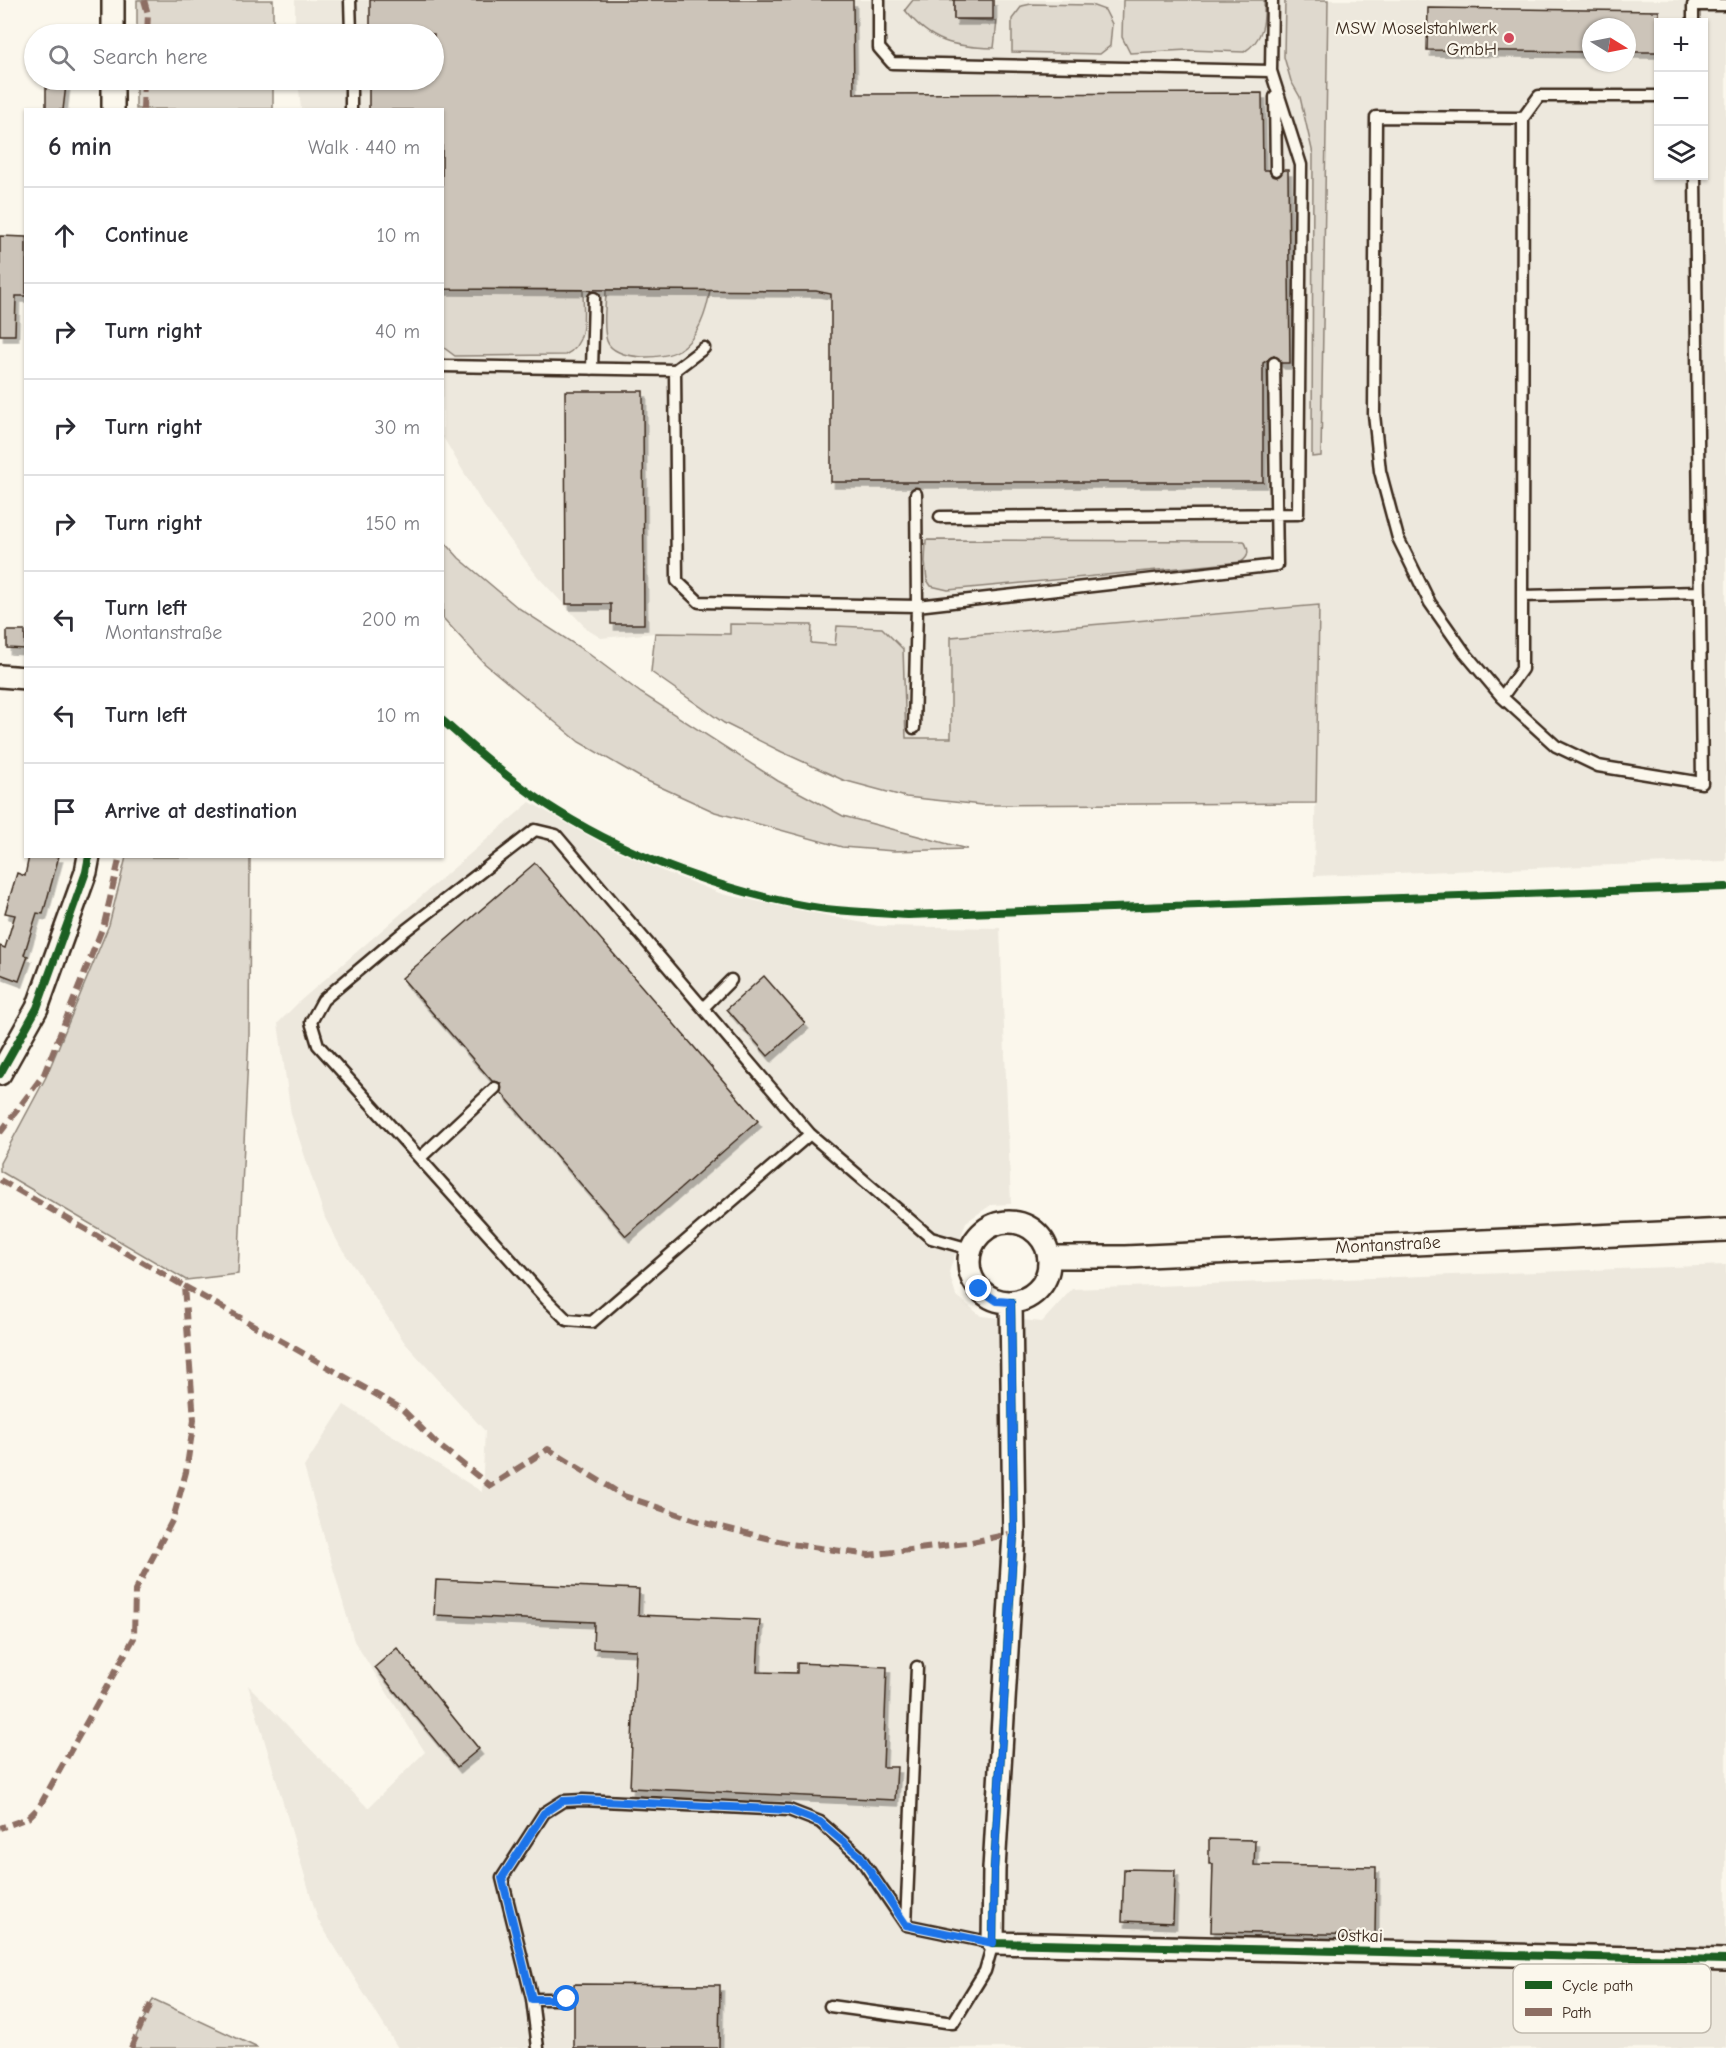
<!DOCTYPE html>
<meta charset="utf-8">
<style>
body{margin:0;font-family:"Comic Neue",sans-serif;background:#f2f2f3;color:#2b2b33}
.controls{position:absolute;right:18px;top:18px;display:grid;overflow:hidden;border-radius:0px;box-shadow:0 2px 4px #0004}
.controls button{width:54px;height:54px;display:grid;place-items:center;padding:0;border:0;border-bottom:2px solid #e1e1e2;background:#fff;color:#2b2b33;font:30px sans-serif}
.compass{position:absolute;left:1582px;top:18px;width:54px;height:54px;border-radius:50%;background:#fff;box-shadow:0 2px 4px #0004;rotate:100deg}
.stop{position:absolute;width:18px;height:18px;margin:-14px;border:4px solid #1a73e8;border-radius:50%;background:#fff}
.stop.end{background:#1a73e8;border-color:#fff;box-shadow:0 2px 6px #0008}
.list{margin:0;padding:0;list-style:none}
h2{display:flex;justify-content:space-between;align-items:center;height:78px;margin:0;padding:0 24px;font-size:26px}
h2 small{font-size:20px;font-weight:400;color:#7c7c81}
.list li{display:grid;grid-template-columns:39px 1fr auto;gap:18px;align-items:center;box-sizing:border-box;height:96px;padding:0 24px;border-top:2px solid #e1e1e2}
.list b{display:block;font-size:22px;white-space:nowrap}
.list p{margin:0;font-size:20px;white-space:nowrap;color:#7c7c81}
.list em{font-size:20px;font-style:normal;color:#7c7c81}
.icon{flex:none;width:33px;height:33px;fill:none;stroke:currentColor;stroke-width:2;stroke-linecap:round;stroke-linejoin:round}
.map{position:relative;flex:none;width:1726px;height:2048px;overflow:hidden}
.search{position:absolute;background:#fff;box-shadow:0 2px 4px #0004;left:24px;top:24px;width:420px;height:66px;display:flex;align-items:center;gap:15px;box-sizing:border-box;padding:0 21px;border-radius:33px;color:#7c7c81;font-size:22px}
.panel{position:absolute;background:#fff;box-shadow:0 2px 4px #0004;left:24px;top:108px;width:420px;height:750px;border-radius:0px}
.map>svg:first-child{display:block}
.built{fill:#ede8dd;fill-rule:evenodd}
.green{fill:#dfd9ce;stroke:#8d8276;stroke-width:1.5}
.building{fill:#ccc4b9;stroke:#3b2a1e;stroke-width:1.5;filter:url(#shadow)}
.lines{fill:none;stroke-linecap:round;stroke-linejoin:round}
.lane-casing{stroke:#3b2a1e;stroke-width:15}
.street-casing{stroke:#3b2a1e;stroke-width:26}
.lane{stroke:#fbf7ec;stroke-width:10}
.street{stroke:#fbf7ec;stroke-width:21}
.quiet{stroke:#8d6e63;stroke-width:6;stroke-dasharray:12 6;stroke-linecap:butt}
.cycleway-casing{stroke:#fbf7ec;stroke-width:11}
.cycleway{stroke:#1b5e20;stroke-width:8}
.route{stroke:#1a73e8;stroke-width:8}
.poi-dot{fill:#d1495b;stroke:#fbf7ec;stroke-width:2}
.labels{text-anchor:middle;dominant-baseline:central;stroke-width:4.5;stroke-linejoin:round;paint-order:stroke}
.poi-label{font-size:18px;fill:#3b2a1e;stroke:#fbf7ec;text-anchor:end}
.street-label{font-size:18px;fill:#3b2a1e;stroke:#fbf7ec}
.key{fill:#fbf7ec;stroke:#c1baae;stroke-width:1.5}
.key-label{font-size:16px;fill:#3b2a1e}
</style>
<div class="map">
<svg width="1726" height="2048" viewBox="0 0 1726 2048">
<defs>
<filter id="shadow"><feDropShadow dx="3.5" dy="6" stdDeviation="0" flood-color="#0004"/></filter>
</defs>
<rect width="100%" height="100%" fill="#fbf7ec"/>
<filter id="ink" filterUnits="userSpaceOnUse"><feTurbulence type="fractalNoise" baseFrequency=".0167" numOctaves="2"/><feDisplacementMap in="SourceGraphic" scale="12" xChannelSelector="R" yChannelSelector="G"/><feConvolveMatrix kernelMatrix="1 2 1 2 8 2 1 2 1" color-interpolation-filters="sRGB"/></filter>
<g filter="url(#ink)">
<path class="built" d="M295 0H1726V861L1314 876 1319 606 951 637 952 738 906 739 903 649 811 643V625L731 624V634L655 633 601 638 588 630 538 577 482 503 443 437 442 110 301 109 298 80H434V34H295ZM1658 22H1704V176H1658ZM1591 27H1627V63H1591Z
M530 802 609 847 665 872 722 894 878 926 1000 928 1011 1204 991 1205 966 1222 949 1272 956 1295 981 1316 1042 1322 1072 1289 1726 1265V2048H398L318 1920 248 1685 368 1808 425 1752 354 1641 304 1467 344 1405 482 1492 485 1431 405 1343 340 1246 325 1218 291 1114 278 1023 300 1001Z"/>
<path class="green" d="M137 0H273V34H137Z
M913 0H954V19L997 21 994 48C954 47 931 43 905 10Z
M1123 0H1264C1265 22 1264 39 1244 52L1188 50 1130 53 1122 37Z
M1285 0H1328L1321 456 1312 457 1313 154 1300 97 1291 81 1284 57Z
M1031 4 1091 5 1105 10 1112 24 1110 46 1100 54 1012 52V19L1022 6Z
M136 80H273V109H136Z
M442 289 583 290C583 312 589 344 565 355L455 356 443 347Z
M606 290H710C707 311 698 339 679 350 664 360 614 361 607 341 602 326 606 305 606 290Z
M443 540 459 558 517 607 585 651 641 693 778 781 843 816 967 849 894 851 842 847 715 812 643 779 579 742 484 663 443 618Z
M926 540 1244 541C1249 549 1250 557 1241 562L948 590 931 586 927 580 925 562Z
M1319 605 1316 803 982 805 906 797 843 780 782 752 724 723 651 672 655 633 730 634V624L812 625 811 643 835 645 837 626 882 628 903 649 906 738H951V637Z
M126 857H250L249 1034 238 1274 186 1280 0 1171V1163L46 1077 109 925Z
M153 1999 258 2048H131Z"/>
<path class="building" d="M370 0H853L854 94 1262 93 1263 170H1269L1272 176 1277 177 1284 170H1288L1290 363H1281L1274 356 1263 363V482H831V294L816 291 442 289V110H369V80H434V34H370Z
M954 0H993V19H954Z
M1428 8 1659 11V52H1627V27H1591V52L1427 50Z
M66 85 63 110H46V87Z
M0 236 26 237V296H16L15 335H0Z
M565 391H643L644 624H611V604H566Z
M7 631H25V649L7 648Z
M29 856H59L43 914 37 913 31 932 24 955 28 956 19 981 0 974V946L5 948 15 915 5 913 17 873 25 876Z
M535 863 758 1121 626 1236 501 1092V1083L492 1081 402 978Z
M764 976 805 1023 768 1056 727 1009Z
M436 1580 639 1589 638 1615 760 1620 757 1672 797 1673V1663L887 1667 883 1767H897L895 1800 630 1788 636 1650 593 1648 594 1622 434 1615Z
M397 1648 479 1749 457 1767 375 1667Z
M1209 1839 1255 1840 1254 1865 1376 1867 1375 1935 1211 1932 1213 1864H1209Z
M1124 1869 1175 1870 1173 1923 1122 1921Z
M574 1984 720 1985 719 2048H574Z"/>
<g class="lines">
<g class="lane-casing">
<path id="lane" d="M350 0 351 34
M879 0V48L892 63 1271 71 1301 165 1298 514 940 517
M1693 22V5H1726
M1271 71 1272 0
M351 80V110
M1275 97 1276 170
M1523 118 1376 117 1374 414 1380 471 1398 538 1430 603 1465 653 1502 697 1556 746 1598 766 1702 783 1695 176
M442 366 675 370 704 348
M592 369 594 298
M675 370 677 581 699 602 917 606 1277 565 1274 363
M1522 596 1523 118 1539 96H1658
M1502 697 1522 669V596L1700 592
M914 728 917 606 916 494
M704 1007 731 980
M810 1134 592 1322 567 1320 545 1298 318 1045 311 1022 323 1000 406 930 535 830 556 835 810 1134 931 1238 970 1249
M420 1158 495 1088
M532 1999 538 2048
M567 1999H532L502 1878 544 1813 563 1801 583 1800 789 1810 820 1822 859 1856 906 1925
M830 2006 953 2023 985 1971 993 1943 906 1925 917 1667"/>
</g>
<g class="street-casing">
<path id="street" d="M113 34V0
M113 110V80
M0 676 26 678
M0 1074 37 1008 86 872 89 856
M969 1262a40 40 0 1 1 80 0a40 40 0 1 1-80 0Z
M1049 1257H1125L1726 1230
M1011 1302 1014 1533 994 1869 993 1943 1726 1960"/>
</g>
<use href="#lane" class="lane"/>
<use href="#street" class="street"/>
<path class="quiet" d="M144 0 148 14 147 34
M143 110 144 80
M0 1133 44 1074 104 924 120 856
M0 1180 184 1286 194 1420 186 1472 173 1519 135 1591 134 1638 39 1807 28 1818 0 1828
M184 1286 402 1409 436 1443 490 1486 548 1449 624 1496 701 1522 791 1544 869 1555 967 1543 1014 1533
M131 2048 153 1999"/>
<g class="cycleway-casing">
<path id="cycleway" d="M442 720C479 753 515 785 557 811 633 859 736 896 826 909 853 912 881 913 908 915L1726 887
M0 1074 37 1008 86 872 89 856
M1011 1302 1014 1533 994 1869 993 1943 1726 1960"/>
</g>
<use href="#cycleway" class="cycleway"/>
</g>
</g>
<g class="lines" filter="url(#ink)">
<path class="route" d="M567 1999H532L502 1878 544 1813 562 1801 583 1800 789 1810 820 1822 860 1856 906 1925 993 1943 994 1869 1014 1533 1011 1302 997 1301 979 1289"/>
</g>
<circle class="poi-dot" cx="1509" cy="38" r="6"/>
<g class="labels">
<g class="poi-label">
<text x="1497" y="28">MSW Moselstahlwerk<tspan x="1497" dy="21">GmbH</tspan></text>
</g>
<g class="street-label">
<text transform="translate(1388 1245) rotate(-3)">Montanstraße</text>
<text transform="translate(1360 1936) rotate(1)">Ostkai</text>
</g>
</g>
<rect x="1513" y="1964" width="198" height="69" rx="9" class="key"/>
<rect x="1525" y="1981" width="27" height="8" fill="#1b5e20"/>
<rect x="1525" y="2008" width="27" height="8" fill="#8d6e63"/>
<g class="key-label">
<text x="1562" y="1991">Cycle path</text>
<text x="1562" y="2018">Path</text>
</g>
</svg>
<div class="controls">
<button>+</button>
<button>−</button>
<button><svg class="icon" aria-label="layers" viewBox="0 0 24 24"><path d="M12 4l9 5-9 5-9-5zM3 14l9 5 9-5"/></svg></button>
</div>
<svg class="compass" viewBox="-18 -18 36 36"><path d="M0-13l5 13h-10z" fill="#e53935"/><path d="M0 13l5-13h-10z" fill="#7c7c81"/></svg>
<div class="stop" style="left:567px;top:1999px"></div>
<div class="stop end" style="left:979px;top:1289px"></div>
<div class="search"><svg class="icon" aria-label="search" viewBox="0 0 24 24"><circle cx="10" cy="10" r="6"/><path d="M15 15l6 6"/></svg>Search here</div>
<section class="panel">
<h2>6 min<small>Walk · 440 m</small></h2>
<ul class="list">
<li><svg class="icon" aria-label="ahead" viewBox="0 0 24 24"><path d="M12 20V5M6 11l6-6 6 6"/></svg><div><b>Continue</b></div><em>10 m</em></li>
<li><svg class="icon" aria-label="right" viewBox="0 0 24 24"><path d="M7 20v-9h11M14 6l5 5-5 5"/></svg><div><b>Turn right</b></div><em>40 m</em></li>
<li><svg class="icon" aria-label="right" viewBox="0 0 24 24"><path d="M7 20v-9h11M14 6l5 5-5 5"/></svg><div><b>Turn right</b></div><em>30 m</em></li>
<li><svg class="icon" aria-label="right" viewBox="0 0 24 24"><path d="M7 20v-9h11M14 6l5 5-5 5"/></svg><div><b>Turn right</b></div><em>150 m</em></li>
<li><svg class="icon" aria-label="left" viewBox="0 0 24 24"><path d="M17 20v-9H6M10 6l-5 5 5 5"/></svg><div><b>Turn left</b><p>Montanstraße</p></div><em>200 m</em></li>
<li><svg class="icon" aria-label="left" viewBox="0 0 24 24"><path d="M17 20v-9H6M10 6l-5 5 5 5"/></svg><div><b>Turn left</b></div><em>10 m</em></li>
<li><svg class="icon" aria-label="arrive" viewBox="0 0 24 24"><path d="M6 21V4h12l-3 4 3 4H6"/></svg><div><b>Arrive at destination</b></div></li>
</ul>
</section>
</div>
